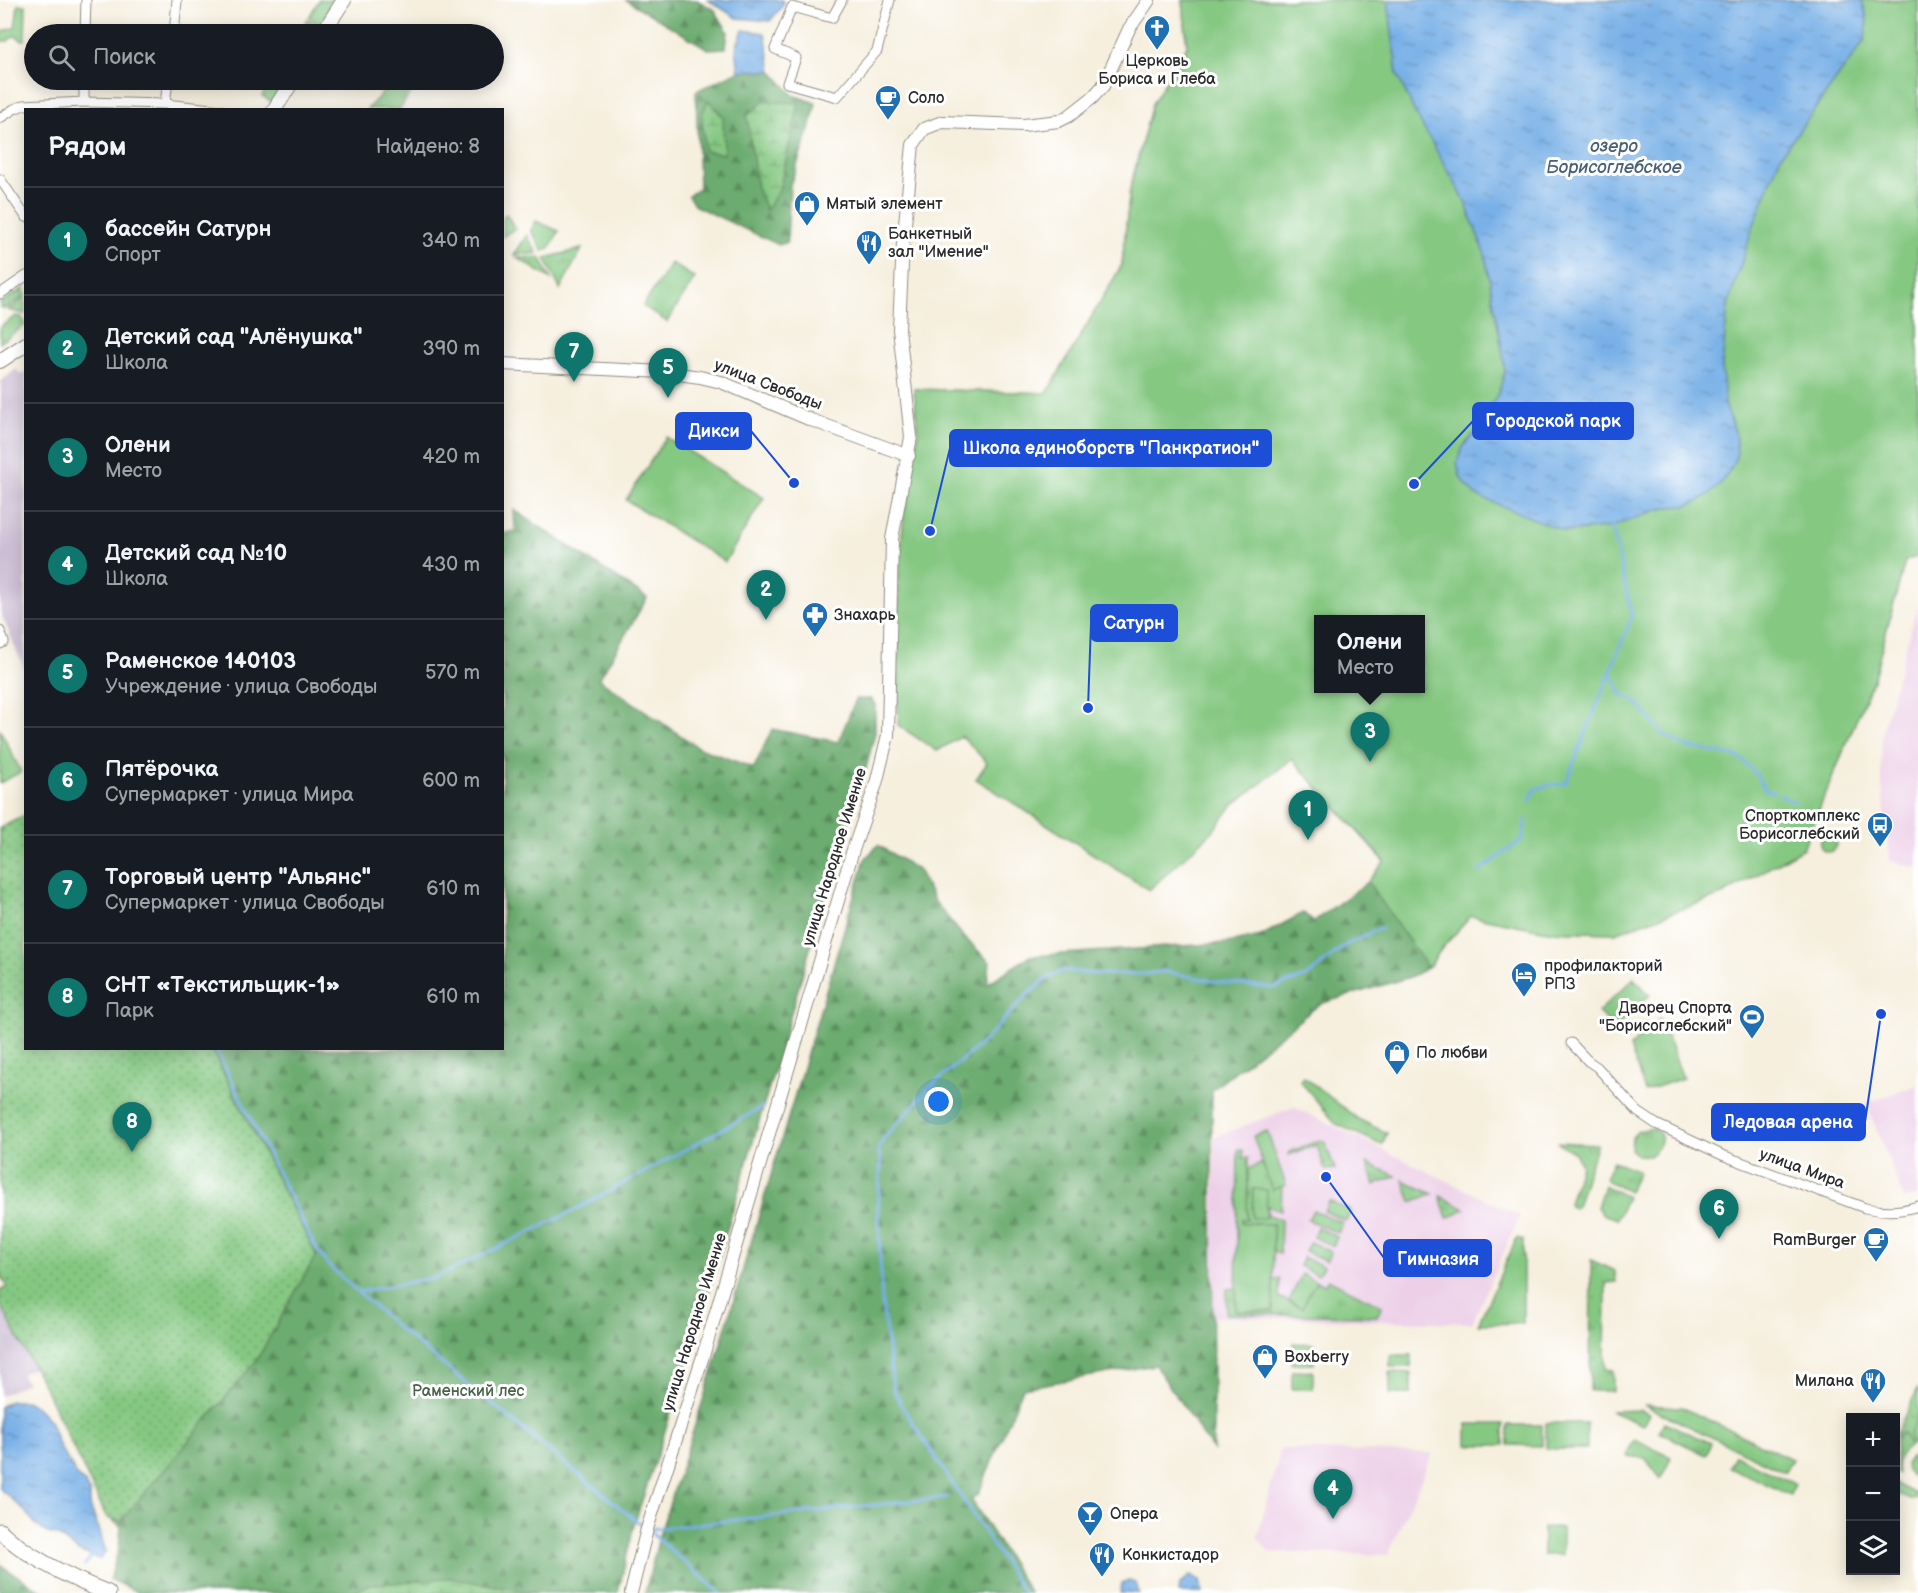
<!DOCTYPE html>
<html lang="ru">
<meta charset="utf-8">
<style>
body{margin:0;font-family:"Balsamiq Sans",sans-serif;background:#20242c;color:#f1f3f6}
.controls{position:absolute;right:18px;bottom:18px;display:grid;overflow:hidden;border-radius:0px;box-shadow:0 3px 15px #0003}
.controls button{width:54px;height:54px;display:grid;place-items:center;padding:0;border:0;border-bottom:2px solid #363941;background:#171b24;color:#f1f3f6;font:30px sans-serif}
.you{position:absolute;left:939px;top:1102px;width:21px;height:21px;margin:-15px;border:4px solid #fff;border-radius:50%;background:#1a73e8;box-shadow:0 0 0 9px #1a73e833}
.badge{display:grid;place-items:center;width:39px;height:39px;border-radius:50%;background:#0f766e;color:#fff;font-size:20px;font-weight:700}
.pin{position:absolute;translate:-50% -50px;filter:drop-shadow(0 2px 3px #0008)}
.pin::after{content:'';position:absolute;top:32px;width:21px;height:18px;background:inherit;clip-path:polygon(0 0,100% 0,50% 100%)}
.popup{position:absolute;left:1314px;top:615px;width:111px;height:78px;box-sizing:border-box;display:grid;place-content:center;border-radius:0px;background:#171b24;filter:drop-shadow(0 2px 4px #0005);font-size:20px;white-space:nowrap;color:#9ea1a6}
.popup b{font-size:22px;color:#f1f3f6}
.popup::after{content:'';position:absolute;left:50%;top:100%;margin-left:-12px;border:12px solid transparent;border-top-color:#171b24}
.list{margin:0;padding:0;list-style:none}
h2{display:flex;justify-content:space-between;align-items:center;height:78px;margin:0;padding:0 24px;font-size:26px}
h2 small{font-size:20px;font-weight:400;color:#9ea1a6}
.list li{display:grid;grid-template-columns:39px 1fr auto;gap:18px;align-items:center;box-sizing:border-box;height:108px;padding:0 24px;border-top:2px solid #363941}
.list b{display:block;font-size:22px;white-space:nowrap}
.list p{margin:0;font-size:20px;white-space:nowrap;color:#9ea1a6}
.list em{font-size:20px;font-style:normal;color:#9ea1a6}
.icon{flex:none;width:33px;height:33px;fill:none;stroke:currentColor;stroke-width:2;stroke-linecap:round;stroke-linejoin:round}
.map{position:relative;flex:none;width:1918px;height:1593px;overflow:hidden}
.search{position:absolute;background:#171b24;box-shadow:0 3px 15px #0003;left:24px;top:24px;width:480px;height:66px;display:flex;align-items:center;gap:15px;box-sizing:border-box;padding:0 21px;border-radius:33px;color:#9ea1a6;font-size:22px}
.panel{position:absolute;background:#171b24;box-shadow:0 3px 15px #0003;left:24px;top:108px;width:480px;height:942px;border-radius:0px}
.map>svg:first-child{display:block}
.built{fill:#edd0e8}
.industrial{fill:#ccbed4}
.grass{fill:url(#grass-tufts);stroke:#587a56;stroke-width:1.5}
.forest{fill:url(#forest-firs);stroke:#4c6c4e;stroke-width:1.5;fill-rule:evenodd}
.wetland{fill:url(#wetland-marsh);stroke:#587a56;stroke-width:1.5}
.park{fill:#85c882;stroke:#587a56;stroke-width:1.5;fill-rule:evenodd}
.garden{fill:url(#garden-dots);stroke:#587a56;stroke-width:1.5}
.water{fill:url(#water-ripples);stroke:#526e89;stroke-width:1.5}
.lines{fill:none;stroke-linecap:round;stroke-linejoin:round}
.stream{stroke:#78b0e7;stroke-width:3}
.minor-casing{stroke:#908d84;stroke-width:11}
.tertiary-casing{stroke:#908d84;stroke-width:14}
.secondary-casing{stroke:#908d84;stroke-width:16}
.primary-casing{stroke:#908d84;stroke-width:17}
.minor{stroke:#fff;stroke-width:9}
.tertiary{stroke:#fff;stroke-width:12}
.secondary{stroke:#fff;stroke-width:14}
.primary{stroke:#fff;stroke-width:15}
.labels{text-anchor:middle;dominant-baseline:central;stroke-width:6;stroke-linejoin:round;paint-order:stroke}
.poi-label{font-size:16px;fill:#2b2b2b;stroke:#fff;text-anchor:start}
.street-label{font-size:16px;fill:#2b2b2b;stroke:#fff}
.park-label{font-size:16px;fill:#4a6249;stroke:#fff}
.water-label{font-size:18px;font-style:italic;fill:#4a6076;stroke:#fff}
.leader{fill:none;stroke:#1d4ed8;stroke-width:2}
.callout-dot{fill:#1d4ed8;stroke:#fff;stroke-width:2}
.callout{fill:#1d4ed8;stroke:#1d4ed8;stroke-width:2}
.callout-label{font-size:18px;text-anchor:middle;font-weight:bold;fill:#fff}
</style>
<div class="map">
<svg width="1918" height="1593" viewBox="0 0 1918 1593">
<defs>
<pattern id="grass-tufts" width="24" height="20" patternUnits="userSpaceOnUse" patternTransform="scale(1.5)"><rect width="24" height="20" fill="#85c882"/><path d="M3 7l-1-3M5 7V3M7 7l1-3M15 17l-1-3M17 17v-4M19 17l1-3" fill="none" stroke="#6da36b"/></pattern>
<pattern id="forest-firs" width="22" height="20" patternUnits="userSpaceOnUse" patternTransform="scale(1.5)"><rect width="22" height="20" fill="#6cac70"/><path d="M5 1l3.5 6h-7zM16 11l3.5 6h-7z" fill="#598c5c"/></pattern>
<pattern id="wetland-marsh" width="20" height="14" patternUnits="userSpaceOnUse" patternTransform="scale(1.5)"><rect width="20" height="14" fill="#85c882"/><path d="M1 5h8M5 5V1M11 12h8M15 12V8" fill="none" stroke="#6da36b"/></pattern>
<pattern id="garden-dots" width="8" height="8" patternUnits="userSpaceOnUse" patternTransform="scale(1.5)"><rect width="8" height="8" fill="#85c882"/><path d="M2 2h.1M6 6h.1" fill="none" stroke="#6da36b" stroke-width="1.8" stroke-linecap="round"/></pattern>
<pattern id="water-ripples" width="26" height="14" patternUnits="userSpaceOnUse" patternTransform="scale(1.5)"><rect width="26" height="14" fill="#78b0e7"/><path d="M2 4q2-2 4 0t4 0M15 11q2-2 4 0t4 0" fill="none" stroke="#638fbb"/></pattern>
</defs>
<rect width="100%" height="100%" fill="#fff"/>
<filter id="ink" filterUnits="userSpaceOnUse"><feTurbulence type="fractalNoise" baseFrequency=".0167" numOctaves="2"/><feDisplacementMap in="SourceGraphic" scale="12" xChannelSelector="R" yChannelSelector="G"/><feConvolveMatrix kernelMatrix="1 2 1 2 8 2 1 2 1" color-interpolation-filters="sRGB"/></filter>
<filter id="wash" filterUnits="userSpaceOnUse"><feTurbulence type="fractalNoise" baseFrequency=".008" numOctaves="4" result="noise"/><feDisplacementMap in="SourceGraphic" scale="24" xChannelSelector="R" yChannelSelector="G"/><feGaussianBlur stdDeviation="1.35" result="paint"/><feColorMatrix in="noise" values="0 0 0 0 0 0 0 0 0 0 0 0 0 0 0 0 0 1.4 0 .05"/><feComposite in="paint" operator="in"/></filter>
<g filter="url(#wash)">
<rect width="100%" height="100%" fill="#f6efde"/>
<path class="built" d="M1918 602V868L1890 861 1881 775 1882 733Z
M1918 1085V1195L1904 1199 1866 1103Z
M1294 1107 1520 1216 1472 1323 1214 1317V1137Z
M1281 1449 1433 1453 1388 1555 1269 1552 1257 1537Z"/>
<path class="industrial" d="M16 369 21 375 26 372 25 671 0 611 1 381Z
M0 1304 34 1368 21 1374 27 1383 0 1396Z"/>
<path class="grass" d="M319 0H337L321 24 309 17Z
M307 19 320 26 314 34H298Z
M271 80H287L272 102 262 96Z
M395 80H419L400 109H367Z
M527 235 537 253 514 255Z
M582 249 560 289 545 258Z
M540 257 551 279 517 258Z
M24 288 25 296 5 309 0 308V303Z
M25 298V314L8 310Z
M16 316 22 317V320L25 321V325L0 343V327Z
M1820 844a8 8 0 1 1 16 0a8 8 0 1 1-16 0Z
M1652 1128 1660 1133C1662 1142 1657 1151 1649 1156L1637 1155 1631 1149 1632 1137 1638 1131Z
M1320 1140 1325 1142 1335 1169 1325 1170 1317 1145 1288 1155 1289 1152Z
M1557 1142 1597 1144 1577 1206 1574 1208 1569 1206V1202L1581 1165 1575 1153Z
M1613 1161 1637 1170 1638 1173 1629 1191 1606 1180 1605 1178Z
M1262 1163 1272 1190 1282 1186 1281 1211 1267 1206 1268 1215 1281 1220 1280 1254 1273 1252V1224H1242V1219L1247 1218 1248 1169Z
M1367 1163 1396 1176H1397L1375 1185Z
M1403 1180 1433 1194 1411 1202Z
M1604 1185 1627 1197 1617 1219 1602 1214 1597 1207Z
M1440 1196 1465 1209 1447 1218Z
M1591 1260 1615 1271 1616 1282 1606 1283 1605 1369 1613 1370V1391H1590Z
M1280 1279 1279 1297 1302 1308 1316 1281 1325 1285 1328 1279 1382 1306 1377 1316 1226 1314 1227 1289 1236 1288V1311H1273V1280Z
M1918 1388V1418L1909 1435 1912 1445 1909 1446 1904 1434H1900L1896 1443V1434Z
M1664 1422 1711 1443 1706 1455 1659 1432Z
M1896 1484 1915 1494 1918 1493V1499L1910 1500 1896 1493Z"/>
<path class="forest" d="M626 0H697L715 10 728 32 726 48 708 49Z
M1183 0H1918V474L1916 557 1905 561 1874 677 1803 848 1724 894 1615 933 1548 931 1471 916 1442 948 1428 968 1410 977 1320 1004 1212 1090 1213 1450 1155 1365 1023 1388 978 1495 971 1499 1030 1593H645L660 1533 716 1360 865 859 878 845 918 870 935 902 963 936 990 962 987 984 1030 956 1227 943 1261 936 1303 913 1314 921 1368 882 1385 862 1292 759 904 513 909 494 918 433 914 389 1047 393 1122 265 1130 189 1152 104 1187 46ZM1319 620H1421V688H1319Z
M739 71H772L793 95 816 103 811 125 790 185 787 242 779 245 695 206 688 196 699 188 696 91Z
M514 510 647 598 599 679 699 748 754 768 772 729 838 742 856 699H871L875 704V733L863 780 840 847 691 1352 634 1525 618 1593H139L110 1579 119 1547 121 1527 112 1520H121L256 1361 316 1255 211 1049 502 1048V534L515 531Z
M0 1565 45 1593H0Z"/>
<path class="wetland" d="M708 100 723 117 724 154 705 151 702 116Z
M763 102 799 103 779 190 766 210 757 187 747 116Z
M449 1578 537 1593H354L367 1585Z"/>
<path class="park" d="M1183 0H1918V474L1916 557 1905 561 1874 677 1803 848 1724 894 1615 933 1548 931 1471 916 1442 948 1428 968 1368 882 1385 861 1292 759 1232 806 1213 831 1149 890 976 779 987 763 962 736 937 751 898 725 899 565 904 513 909 494 918 433 914 389 1047 393 1122 265 1130 189 1152 104 1187 46ZM1319 620H1421V688H1319Z
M18 5H26L25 40H21L18 37 13 36 8 41H0L3 31 15 27Z
M506 214 515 228 503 237V217Z
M536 221 559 231 550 248 543 251 531 230Z
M671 263 695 278 667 322 643 306Z
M666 437 764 498 725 562 626 500Z
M0 729 21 772 0 783Z
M1634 978 1650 995 1614 1029 1598 1012Z
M1660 1018 1683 1078 1645 1091 1630 1047Z
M1303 1076 1358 1119 1387 1133 1382 1145 1336 1124 1300 1081Z
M1267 1131 1286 1185 1272 1190 1253 1136Z
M1238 1149 1243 1150V1158H1248L1247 1219H1242V1223L1273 1224V1311H1236Z
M1253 1189 1267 1190 1266 1218H1252Z
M1329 1201 1351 1211 1346 1221 1324 1211Z
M1313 1210 1343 1223 1338 1233 1308 1220Z
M1317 1227 1337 1237 1333 1246 1313 1237Z
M1517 1238 1523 1240V1323L1478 1324Z
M1310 1242 1331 1252 1326 1261 1305 1251Z
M1303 1257 1323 1266 1318 1275 1299 1266Z
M1302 1274 1316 1281 1302 1308 1289 1301Z
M1293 1343 1314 1344V1364H1292Z
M1390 1355H1412L1411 1367H1390Z
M1292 1371H1313V1389H1292Z
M1390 1372 1411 1373V1394H1390Z
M1644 1405 1681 1407 1792 1459 1785 1472Z
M1641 1410 1649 1414 1643 1425 1610 1411Z
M1918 1418V1443L1912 1445 1909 1435Z
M1546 1423H1587V1449H1546Z
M1467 1424H1504V1445H1467Z
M1508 1425H1542V1446L1508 1445Z
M1900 1434H1904L1909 1446C1899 1453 1896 1461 1898 1474H1896V1443Z
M1634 1439 1671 1457 1661 1479 1645 1458 1626 1456Z
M1918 1453V1479H1916L1907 1471 1906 1464 1909 1458Z
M1735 1455 1795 1484 1790 1495 1729 1467Z
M1543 1528H1562V1555H1543Z"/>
<path class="garden" d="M25 815 26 1048 211 1049 316 1255 256 1361 121 1521 107 1518 47 1392 0 1304V1291L7 1287 0 1273V828Z"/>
<path class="water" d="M708 0H782L784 4 770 21 737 18Z
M1388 0H1862L1867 18 1865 40 1780 157 1752 230 1728 305 1722 366 1725 404 1735 432 1737 454 1730 471 1716 489 1699 501 1686 506 1668 507 1651 512 1612 527 1566 532 1475 495 1460 477 1457 462 1463 447 1476 431 1498 394 1505 372 1503 355 1485 255 1464 199 1415 113 1397 74Z
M743 30 765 33 772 71H739L736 48Z
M10 1401H26L37 1407 50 1421 61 1450 72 1466 76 1475 85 1483 90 1493V1505L106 1551 100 1559 78 1551 57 1535 47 1533 37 1526 24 1510 0 1489V1407Z
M1190 1576 1200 1581 1203 1593H1179L1180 1584Z
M1129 1581 1136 1583 1139 1593H1120L1122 1583Z"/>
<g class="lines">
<path class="stream" d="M1611 673 1622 695 1635 701 1664 735 1684 746 1739 757 1757 775 1764 789 1774 792
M1780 795 1794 802
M1529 802 1535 789 1550 785 1566 783 1632 616 1612 527
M1479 871 1522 840 1526 820
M215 1048 314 1245 328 1265 398 1328 644 1527
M358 1292 437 1277 567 1214 763 1107
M650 1529 947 1497
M649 1531 720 1593
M85 1565 92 1555
M1024 1593 902 1406 893 1388 882 1302 878 1207 881 1160 878 1149 885 1137 929 1088 984 1041 1028 994 1046 979 1063 970 1095 974H1146L1163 971 1218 982 1273 988 1308 976 1344 946 1382 927"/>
</g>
</g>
<g filter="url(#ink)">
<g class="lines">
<g class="minor-casing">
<path id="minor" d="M842 0 832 18 792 7 775 49 796 58 787 83 837 97 877 51 890 0
M85 34 86 0
M174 34 177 0
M84 102V80
M165 104 168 80
M0 118 14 109 24 105 84 102 165 104 221 110
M0 179 26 217
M0 294 26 276
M0 631 4 642 0 644
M1571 1043 1588 1061 1597 1067 1638 1112 1656 1124 1722 1155 1865 1208C1883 1212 1901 1212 1918 1206"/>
</g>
<g class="tertiary-casing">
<path id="tertiary" d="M502 364 664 372 700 377 721 382 811 420 909 456
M631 1593 647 1529 703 1356 853 850 876 784 888 735 892 539 911 437 899 329 903 243 913 145 924 129 942 122 1024 125 1059 121 1069 116 1092 98 1103 86 1129 29 1149 0"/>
</g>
<g class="secondary-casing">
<path id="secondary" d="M322 34 344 0
M274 110 293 80
M0 361 26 344"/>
</g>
<g class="primary-casing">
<path id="primary" d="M0 1531C30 1559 70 1578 108 1593"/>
</g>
<use href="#minor" class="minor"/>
<use href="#tertiary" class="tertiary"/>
<use href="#secondary" class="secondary"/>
<use href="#primary" class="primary"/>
</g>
</g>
<defs>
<g id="church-pin" transform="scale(1.35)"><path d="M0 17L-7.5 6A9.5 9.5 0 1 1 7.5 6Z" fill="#1f6fb2" stroke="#fff"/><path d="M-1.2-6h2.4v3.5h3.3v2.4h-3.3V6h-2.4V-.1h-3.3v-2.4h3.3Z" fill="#fff"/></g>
<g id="cafe-pin" transform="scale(1.35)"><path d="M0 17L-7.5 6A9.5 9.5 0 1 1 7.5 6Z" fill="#1f6fb2" stroke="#fff"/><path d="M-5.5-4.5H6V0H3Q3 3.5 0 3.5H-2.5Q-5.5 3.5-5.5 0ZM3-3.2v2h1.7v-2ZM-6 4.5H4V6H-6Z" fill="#fff"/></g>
<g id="shop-pin" transform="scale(1.35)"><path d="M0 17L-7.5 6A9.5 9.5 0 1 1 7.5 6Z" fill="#1f6fb2" stroke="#fff"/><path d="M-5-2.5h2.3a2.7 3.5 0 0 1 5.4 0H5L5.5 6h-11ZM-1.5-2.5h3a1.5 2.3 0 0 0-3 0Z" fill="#fff"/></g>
<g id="restaurant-pin" transform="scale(1.35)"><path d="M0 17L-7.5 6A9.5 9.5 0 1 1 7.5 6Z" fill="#1f6fb2" stroke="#fff"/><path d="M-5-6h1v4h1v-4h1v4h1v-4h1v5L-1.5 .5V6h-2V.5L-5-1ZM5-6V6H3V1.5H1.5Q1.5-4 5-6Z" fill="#fff"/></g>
<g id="pharmacy-pin" transform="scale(1.35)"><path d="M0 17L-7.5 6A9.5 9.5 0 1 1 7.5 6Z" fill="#1f6fb2" stroke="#fff"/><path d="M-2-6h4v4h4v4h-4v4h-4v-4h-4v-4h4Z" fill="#fff"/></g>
<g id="bus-pin" transform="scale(1.35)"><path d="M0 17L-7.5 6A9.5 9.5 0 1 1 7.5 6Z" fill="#1f6fb2" stroke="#fff"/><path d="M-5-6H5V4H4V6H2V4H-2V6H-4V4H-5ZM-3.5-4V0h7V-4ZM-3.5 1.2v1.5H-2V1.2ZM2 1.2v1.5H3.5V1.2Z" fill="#fff"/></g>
<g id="hotel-pin" transform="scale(1.35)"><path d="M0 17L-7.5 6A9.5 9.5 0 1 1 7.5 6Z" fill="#1f6fb2" stroke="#fff"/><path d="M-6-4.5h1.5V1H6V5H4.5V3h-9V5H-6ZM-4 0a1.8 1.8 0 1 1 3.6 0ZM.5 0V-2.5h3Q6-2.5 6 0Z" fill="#fff"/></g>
<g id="stadium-pin" transform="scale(1.35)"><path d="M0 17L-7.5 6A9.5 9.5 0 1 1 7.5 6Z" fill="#1f6fb2" stroke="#fff"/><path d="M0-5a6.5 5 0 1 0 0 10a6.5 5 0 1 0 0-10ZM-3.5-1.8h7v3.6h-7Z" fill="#fff"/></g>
<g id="bar-pin" transform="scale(1.35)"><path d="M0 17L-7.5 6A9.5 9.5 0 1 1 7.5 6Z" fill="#1f6fb2" stroke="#fff"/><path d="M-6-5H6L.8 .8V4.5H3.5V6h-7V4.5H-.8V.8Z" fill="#fff"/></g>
</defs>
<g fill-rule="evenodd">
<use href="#church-pin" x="1157" y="28"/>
<use href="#cafe-pin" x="888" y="98"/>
<use href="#shop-pin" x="807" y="204"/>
<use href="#restaurant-pin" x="869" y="243"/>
<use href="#pharmacy-pin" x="815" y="615"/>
<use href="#bus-pin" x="1880" y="825"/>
<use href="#hotel-pin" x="1524" y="975"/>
<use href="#stadium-pin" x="1752" y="1017"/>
<use href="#shop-pin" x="1397" y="1053"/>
<use href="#cafe-pin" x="1876" y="1240"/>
<use href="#shop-pin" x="1265" y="1357"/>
<use href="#restaurant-pin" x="1873" y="1381"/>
<use href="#bar-pin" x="1090" y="1514"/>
<use href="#restaurant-pin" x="1102" y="1555"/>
</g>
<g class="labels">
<g class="poi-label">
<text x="1157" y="61" text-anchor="middle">Церковь<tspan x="1157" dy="18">Бориса и Глеба</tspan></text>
<text x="908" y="98">Соло</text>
<text x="826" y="204">Мятый элемент</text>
<text x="888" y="234">Банкетный<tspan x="888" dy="18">зал "Имение"</tspan></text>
<text x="834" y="615">Знахарь</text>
<text x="1860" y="816" text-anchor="end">Спорткомплекс<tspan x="1860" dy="18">Борисоглебский</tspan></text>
<text x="1544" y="966">профилакторий<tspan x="1544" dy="18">РПЗ</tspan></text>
<text x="1732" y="1008" text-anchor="end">Дворец Спорта<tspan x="1732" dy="18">"Борисоглебский"</tspan></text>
<text x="1416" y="1053">По любви</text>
<text x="1856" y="1240" text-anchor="end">RamBurger</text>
<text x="1284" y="1357">Boxberry</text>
<text x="1854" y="1381" text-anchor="end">Милана</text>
<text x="1110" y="1514">Опера</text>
<text x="1122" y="1555">Конкистадор</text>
</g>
<g class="street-label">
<text transform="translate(768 385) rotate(21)">улица Свободы</text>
<text transform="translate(835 857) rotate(-73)">улица Народное Имение</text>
<text transform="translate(1802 1169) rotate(20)">улица Мира</text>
<text transform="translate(695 1322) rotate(-73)">улица Народное Имение</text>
</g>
<g class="park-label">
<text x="468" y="1391">Раменский лес</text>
</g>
<g class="water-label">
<text x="1614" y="146">озеро<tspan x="1614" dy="21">Борисоглебское</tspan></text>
</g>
</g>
<path class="leader" d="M1414 484L1473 421M794 483L751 431M930 531L950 448M1088 708L1091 623M1881 1014L1865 1122M1326 1177L1384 1258"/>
<g class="callout-dot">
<circle cx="1414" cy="484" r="6"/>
<circle cx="794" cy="483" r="6"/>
<circle cx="930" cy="531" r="6"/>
<circle cx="1088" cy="708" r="6"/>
<circle cx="1881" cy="1014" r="6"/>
<circle cx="1326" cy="1177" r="6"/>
</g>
<g class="callout">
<rect x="1473" y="403" width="160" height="36" rx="6"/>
<rect x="676" y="413" width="75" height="36" rx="6"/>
<rect x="950" y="430" width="321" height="36" rx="6"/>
<rect x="1091" y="605" width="86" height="36" rx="6"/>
<rect x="1712" y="1104" width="153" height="36" rx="6"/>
<rect x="1384" y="1240" width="107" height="36" rx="6"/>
</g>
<g class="callout-label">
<text x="1553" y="427">Городской парк</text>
<text x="714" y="437">Дикси</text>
<text x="1111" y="454">Школа единоборств "Панкратион"</text>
<text x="1134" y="629">Сатурн</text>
<text x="1788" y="1128">Ледовая арена</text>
<text x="1438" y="1265">Гимназия</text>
</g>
</svg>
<div class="controls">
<button>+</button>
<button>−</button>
<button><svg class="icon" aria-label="layers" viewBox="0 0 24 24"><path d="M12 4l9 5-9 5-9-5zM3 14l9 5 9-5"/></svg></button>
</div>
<div class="you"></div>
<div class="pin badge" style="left:1308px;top:840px">1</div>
<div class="pin badge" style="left:766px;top:620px">2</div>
<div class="pin badge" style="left:1370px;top:762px">3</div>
<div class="popup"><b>Олени</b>Место</div>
<div class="pin badge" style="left:1333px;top:1519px">4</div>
<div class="pin badge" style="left:668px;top:398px">5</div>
<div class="pin badge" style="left:1719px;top:1239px">6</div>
<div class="pin badge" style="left:574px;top:382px">7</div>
<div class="pin badge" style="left:132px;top:1152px">8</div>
<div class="search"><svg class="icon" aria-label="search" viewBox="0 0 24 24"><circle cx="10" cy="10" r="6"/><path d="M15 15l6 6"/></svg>Поиск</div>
<section class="panel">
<h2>Рядом<small>Найдено: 8</small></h2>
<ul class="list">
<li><span class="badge">1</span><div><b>бассейн Сатурн</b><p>Спорт</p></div><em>340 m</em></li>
<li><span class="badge">2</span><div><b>Детский сад &quot;Алёнушка&quot;</b><p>Школа</p></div><em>390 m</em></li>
<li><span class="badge">3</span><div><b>Олени</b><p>Место</p></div><em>420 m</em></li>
<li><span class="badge">4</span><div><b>Детский сад №10</b><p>Школа</p></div><em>430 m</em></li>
<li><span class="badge">5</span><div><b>Раменское 140103</b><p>Учреждение · улица Свободы</p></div><em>570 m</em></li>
<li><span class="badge">6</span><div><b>Пятёрочка</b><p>Супермаркет · улица Мира</p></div><em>600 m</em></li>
<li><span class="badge">7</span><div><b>Торговый центр &quot;Альянс&quot;</b><p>Супермаркет · улица Свободы</p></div><em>610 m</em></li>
<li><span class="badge">8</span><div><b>СНТ «Текстильщик-1»</b><p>Парк</p></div><em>610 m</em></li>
</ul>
</section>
</div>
